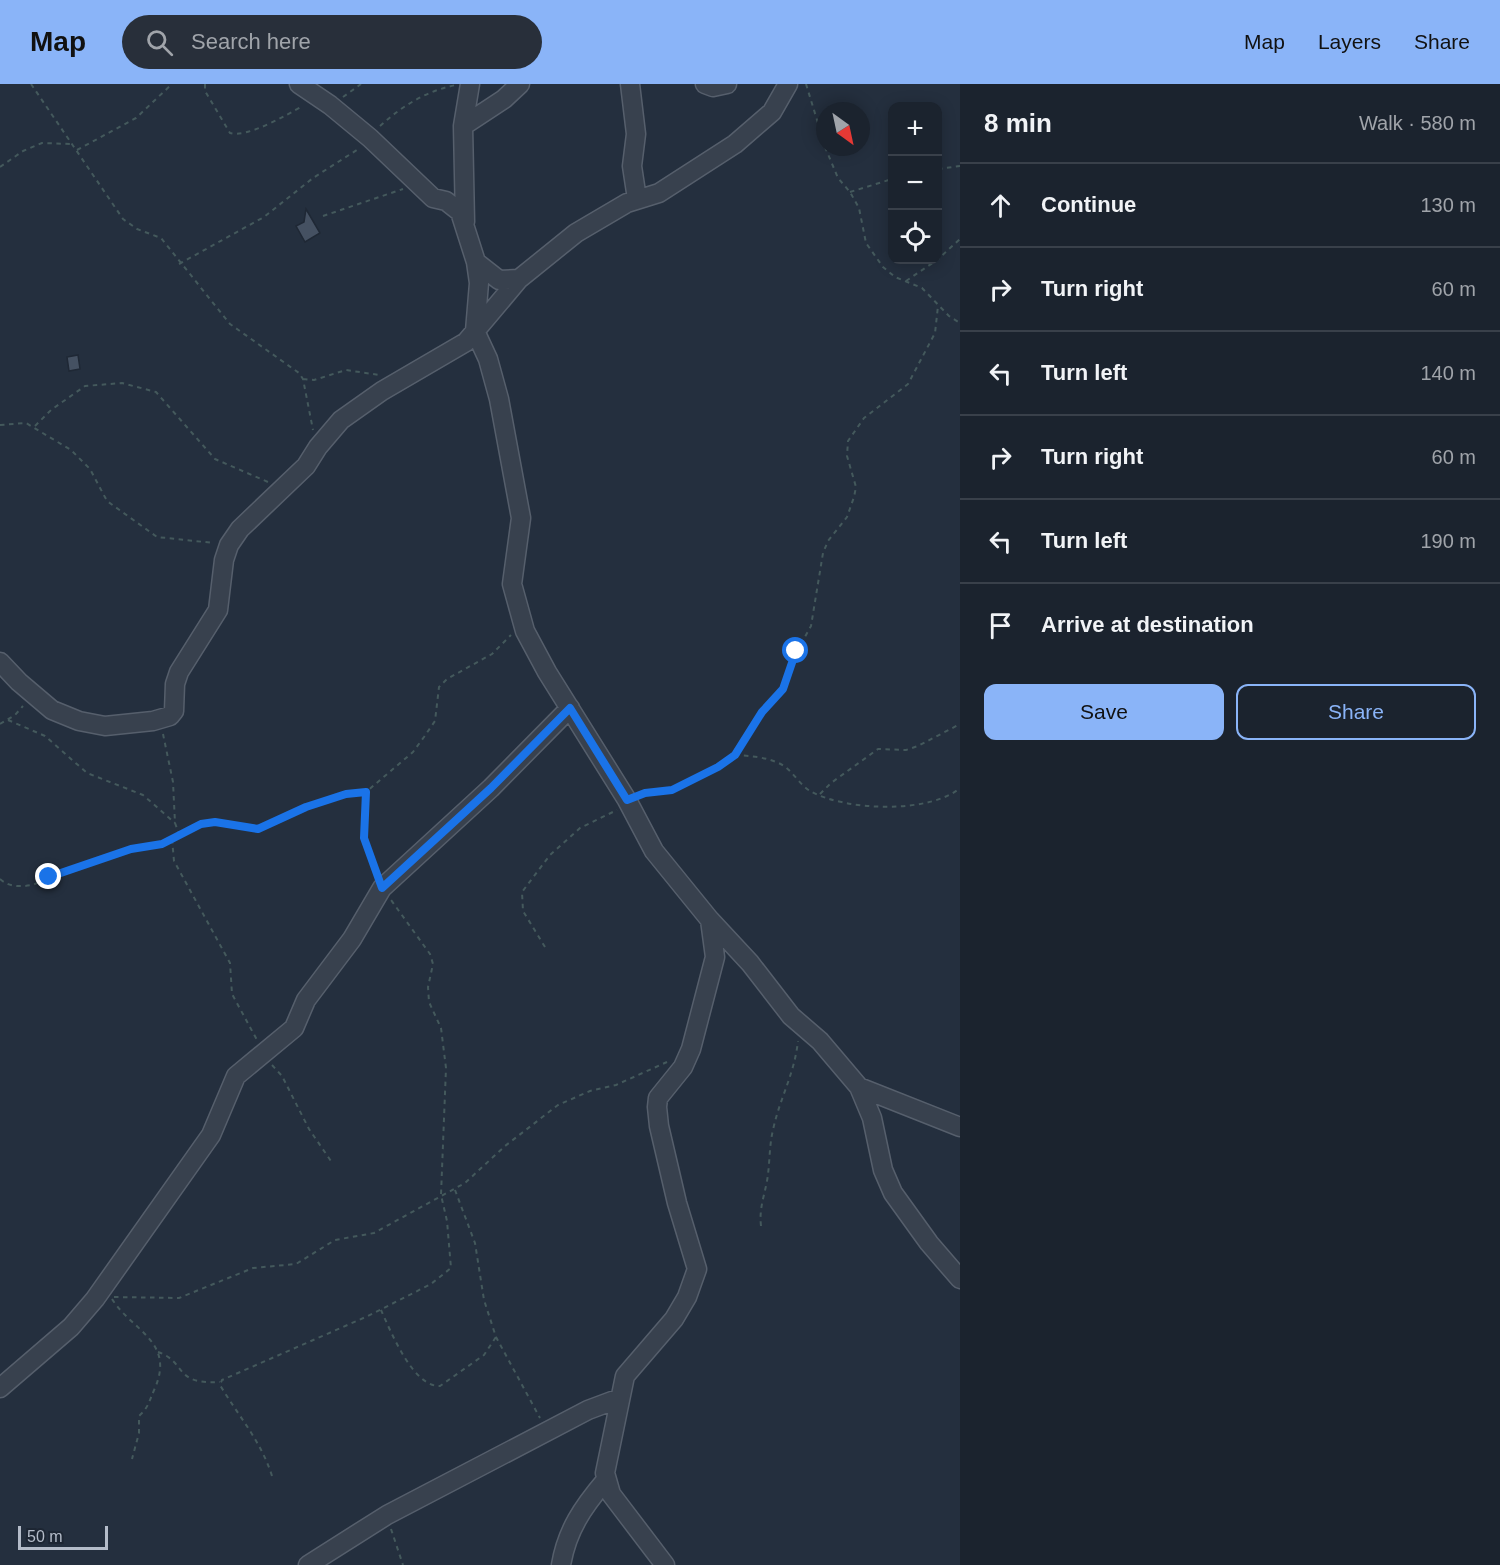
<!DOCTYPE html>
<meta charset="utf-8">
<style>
body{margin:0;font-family:Arial,sans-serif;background:#282f3a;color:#f1f3f6}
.controls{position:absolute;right:18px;top:18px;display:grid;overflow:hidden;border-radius:12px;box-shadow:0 3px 15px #0003}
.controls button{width:54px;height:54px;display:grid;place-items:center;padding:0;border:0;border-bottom:2px solid #39404a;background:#1b232e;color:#f1f3f6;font:30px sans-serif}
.compass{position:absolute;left:816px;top:18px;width:54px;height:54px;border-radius:50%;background:#1b232e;box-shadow:0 3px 15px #0003;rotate:147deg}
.scale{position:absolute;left:18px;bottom:15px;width:90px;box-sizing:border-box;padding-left:6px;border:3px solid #b4bcc9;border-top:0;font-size:16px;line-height:21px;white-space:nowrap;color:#b4bcc9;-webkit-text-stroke:4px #1d2633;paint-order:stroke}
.stop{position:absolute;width:18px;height:18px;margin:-14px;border:4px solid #1a73e8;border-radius:50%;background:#fff}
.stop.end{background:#1a73e8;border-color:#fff;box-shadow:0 2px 6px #0008}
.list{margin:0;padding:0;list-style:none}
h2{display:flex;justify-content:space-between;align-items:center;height:78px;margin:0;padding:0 24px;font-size:26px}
h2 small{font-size:20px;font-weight:400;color:#a0a4aa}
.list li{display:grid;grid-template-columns:39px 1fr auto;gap:18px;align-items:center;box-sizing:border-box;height:84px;padding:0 24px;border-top:2px solid #39404a}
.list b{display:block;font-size:22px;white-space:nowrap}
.list em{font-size:20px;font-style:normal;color:#a0a4aa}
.actions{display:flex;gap:12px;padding:18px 24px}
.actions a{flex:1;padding:14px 0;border:2px solid #8ab4f8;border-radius:12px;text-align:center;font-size:21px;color:#8ab4f8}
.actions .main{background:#8ab4f8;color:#111}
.icon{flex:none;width:33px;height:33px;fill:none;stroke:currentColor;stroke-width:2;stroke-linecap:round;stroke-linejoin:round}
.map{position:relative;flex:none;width:960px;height:1481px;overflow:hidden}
header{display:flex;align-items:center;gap:36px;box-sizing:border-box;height:84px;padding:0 30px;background:#8ab4f8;color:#111}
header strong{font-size:28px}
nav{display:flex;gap:33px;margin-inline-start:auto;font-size:21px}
.search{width:420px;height:54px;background:#282f3a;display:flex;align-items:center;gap:15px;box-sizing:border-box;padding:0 21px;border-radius:33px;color:#a0a4aa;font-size:22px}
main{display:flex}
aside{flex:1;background:#1b232e}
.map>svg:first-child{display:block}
.building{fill:#455162;stroke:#1f2835;stroke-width:1.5}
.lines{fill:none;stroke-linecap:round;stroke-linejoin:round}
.minor-casing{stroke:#565f6c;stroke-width:21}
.path{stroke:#44595c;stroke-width:2;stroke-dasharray:4.5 4.5;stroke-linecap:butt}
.minor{stroke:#38414e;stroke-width:18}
.route{stroke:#1a73e8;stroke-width:8}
</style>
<header>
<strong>Map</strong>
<div class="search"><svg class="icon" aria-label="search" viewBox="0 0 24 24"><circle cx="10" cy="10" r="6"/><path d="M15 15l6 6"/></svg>Search here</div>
<nav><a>Map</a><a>Layers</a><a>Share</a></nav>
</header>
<main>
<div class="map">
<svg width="960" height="1481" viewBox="0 0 960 1481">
<rect width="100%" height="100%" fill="#242f3e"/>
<path class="building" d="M306 125 320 149 305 158 296 142 304 138Z
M78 271 80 285 69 287 67 273Z"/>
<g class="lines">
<g class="minor-casing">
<path id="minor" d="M299 0 330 21 370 54 433 114 446 117 460 128 476 178 479 199 475 247 488 275 499 315 521 434 512 500 525 547 547 588 627 716 654 767 710 836 750 879 791 932 820 957 859 1003 872 1034 883 1086 893 1109 929 1159 960 1195
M630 0 636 50 632 82 637 115
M705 0 713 3 727 0
M463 42 504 15 520 0
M465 138 463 42 470 0
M476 178 499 196 519 195
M0 578 19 598 52 626 79 637 105 642 153 637 170 632 174 627 175 600 179 588 218 526 224 476 229 461 240 445 306 382 318 363 341 336 382 307 466 258 519 195 576 149 627 119 659 109 735 60 772 28 788 0
M859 1003 960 1043
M0 1304 71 1243 95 1215 211 1051 236 992 294 944 306 916 352 855 382 804 491 704 570 624
M308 1481 387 1431 588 1326 620 1314
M561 1481C567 1446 583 1423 605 1397
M665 1481 611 1410 605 1389 625 1292 674 1235 687 1213 697 1185 677 1119 659 1042 657 1023 658 1014 683 983 691 965 715 873 710 836"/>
</g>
<path class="path" d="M31 0 123 135 137 145 161 154 230 240 299 289 303 295 313 346
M205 0V7L230 49C248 54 286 31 303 22
M806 0 825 62
M343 13 361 0
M380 42C402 22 426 7 456 1
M825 63 838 94 850 108 859 124 866 159 883 183 895 193 922 204 949 232 960 239
M77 66 136 34 172 0
M0 83 23 67 42 59 70 60
M938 85 960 82
M850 108 892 95
M323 132 403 105
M179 180 264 133 313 94 360 64
M906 197 937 176 960 155
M303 295 314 296 346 286 379 291
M0 341 26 339 71 366 90 385 107 417 157 453 214 459
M35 342 51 326 85 302 122 299 156 308 215 375 268 398
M8 636 45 652 87 689 143 711 175 739
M0 640 15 631 23 622
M163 650 173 698 175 739 179 750
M735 671C750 672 770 673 784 682 794 689 800 701 810 707 845 727 929 730 960 704
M641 710 672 706 726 678 743 661 762 628 783 605 792 576 811 542 823 469 828 457 847 433 854 413 856 403 847 372 848 357 864 334 908 300 935 249 938 222
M820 710 831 699 878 665 906 666 918 662 960 640
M172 755 174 777 230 879 232 910 257 956
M376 791 364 754 366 708 413 668 424 653 435 637 439 603 447 595 492 570 511 551
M0 795C9 803 20 803 32 801L131 765 162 760 201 740 215 738 258 745 306 723 346 710 366 708
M545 863 523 827 522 808 550 771 580 744 617 726
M272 981 282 992 309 1045 333 1080
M455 1106 475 1159 484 1216 496 1253 540 1334
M761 1142C759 1125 764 1113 767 1097 770 1080 769 1062 773 1046 780 1013 794 992 798 957
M114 1213 179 1214 253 1184 296 1180 335 1156 374 1149 465 1099 505 1062 558 1021 590 1007 616 1001 667 978
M112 1215C132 1247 175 1257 155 1304 149 1317 149 1323 139 1332V1349L132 1375
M381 1226C391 1248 413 1303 440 1302L484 1271 496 1253
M158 1268C187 1278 173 1301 220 1298
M272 1392C261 1357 239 1333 220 1301L222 1296 368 1232 431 1200 451 1184 447 1137 441 1111 446 984 441 944 429 918 428 903 433 880 430 870 391 816
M391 1445 403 1481"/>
<use href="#minor" class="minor"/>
</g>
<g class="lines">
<path class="route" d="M49 793 131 765 162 760 201 740 215 738 258 745 306 723 346 710 366 708 364 754 382 804 491 704 570 624 627 716 645 709 672 706 718 683 735 671 762 628 783 605 796 567"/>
</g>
</svg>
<div class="controls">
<button>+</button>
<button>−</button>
<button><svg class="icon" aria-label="locate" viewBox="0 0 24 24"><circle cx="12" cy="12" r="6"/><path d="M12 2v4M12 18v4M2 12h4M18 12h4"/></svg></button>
</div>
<svg class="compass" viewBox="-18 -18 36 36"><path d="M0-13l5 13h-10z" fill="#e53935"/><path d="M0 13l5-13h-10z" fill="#a0a4aa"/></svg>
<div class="scale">50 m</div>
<div class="stop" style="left:796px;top:567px"></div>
<div class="stop end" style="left:49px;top:793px"></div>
</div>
<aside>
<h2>8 min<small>Walk · 580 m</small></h2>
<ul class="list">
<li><svg class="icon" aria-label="ahead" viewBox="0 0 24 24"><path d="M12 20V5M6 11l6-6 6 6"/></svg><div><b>Continue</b></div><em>130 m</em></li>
<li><svg class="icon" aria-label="right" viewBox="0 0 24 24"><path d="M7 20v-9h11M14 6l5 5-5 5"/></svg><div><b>Turn right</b></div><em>60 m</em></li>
<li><svg class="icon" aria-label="left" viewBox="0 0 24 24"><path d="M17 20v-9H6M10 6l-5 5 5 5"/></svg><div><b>Turn left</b></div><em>140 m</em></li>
<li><svg class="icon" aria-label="right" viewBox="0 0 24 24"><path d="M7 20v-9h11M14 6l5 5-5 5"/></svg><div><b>Turn right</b></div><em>60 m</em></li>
<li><svg class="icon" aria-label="left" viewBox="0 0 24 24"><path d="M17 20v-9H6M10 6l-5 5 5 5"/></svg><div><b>Turn left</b></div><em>190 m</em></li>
<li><svg class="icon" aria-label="arrive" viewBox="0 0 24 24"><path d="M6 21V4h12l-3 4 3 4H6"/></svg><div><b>Arrive at destination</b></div></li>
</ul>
<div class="actions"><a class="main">Save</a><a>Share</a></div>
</aside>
</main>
